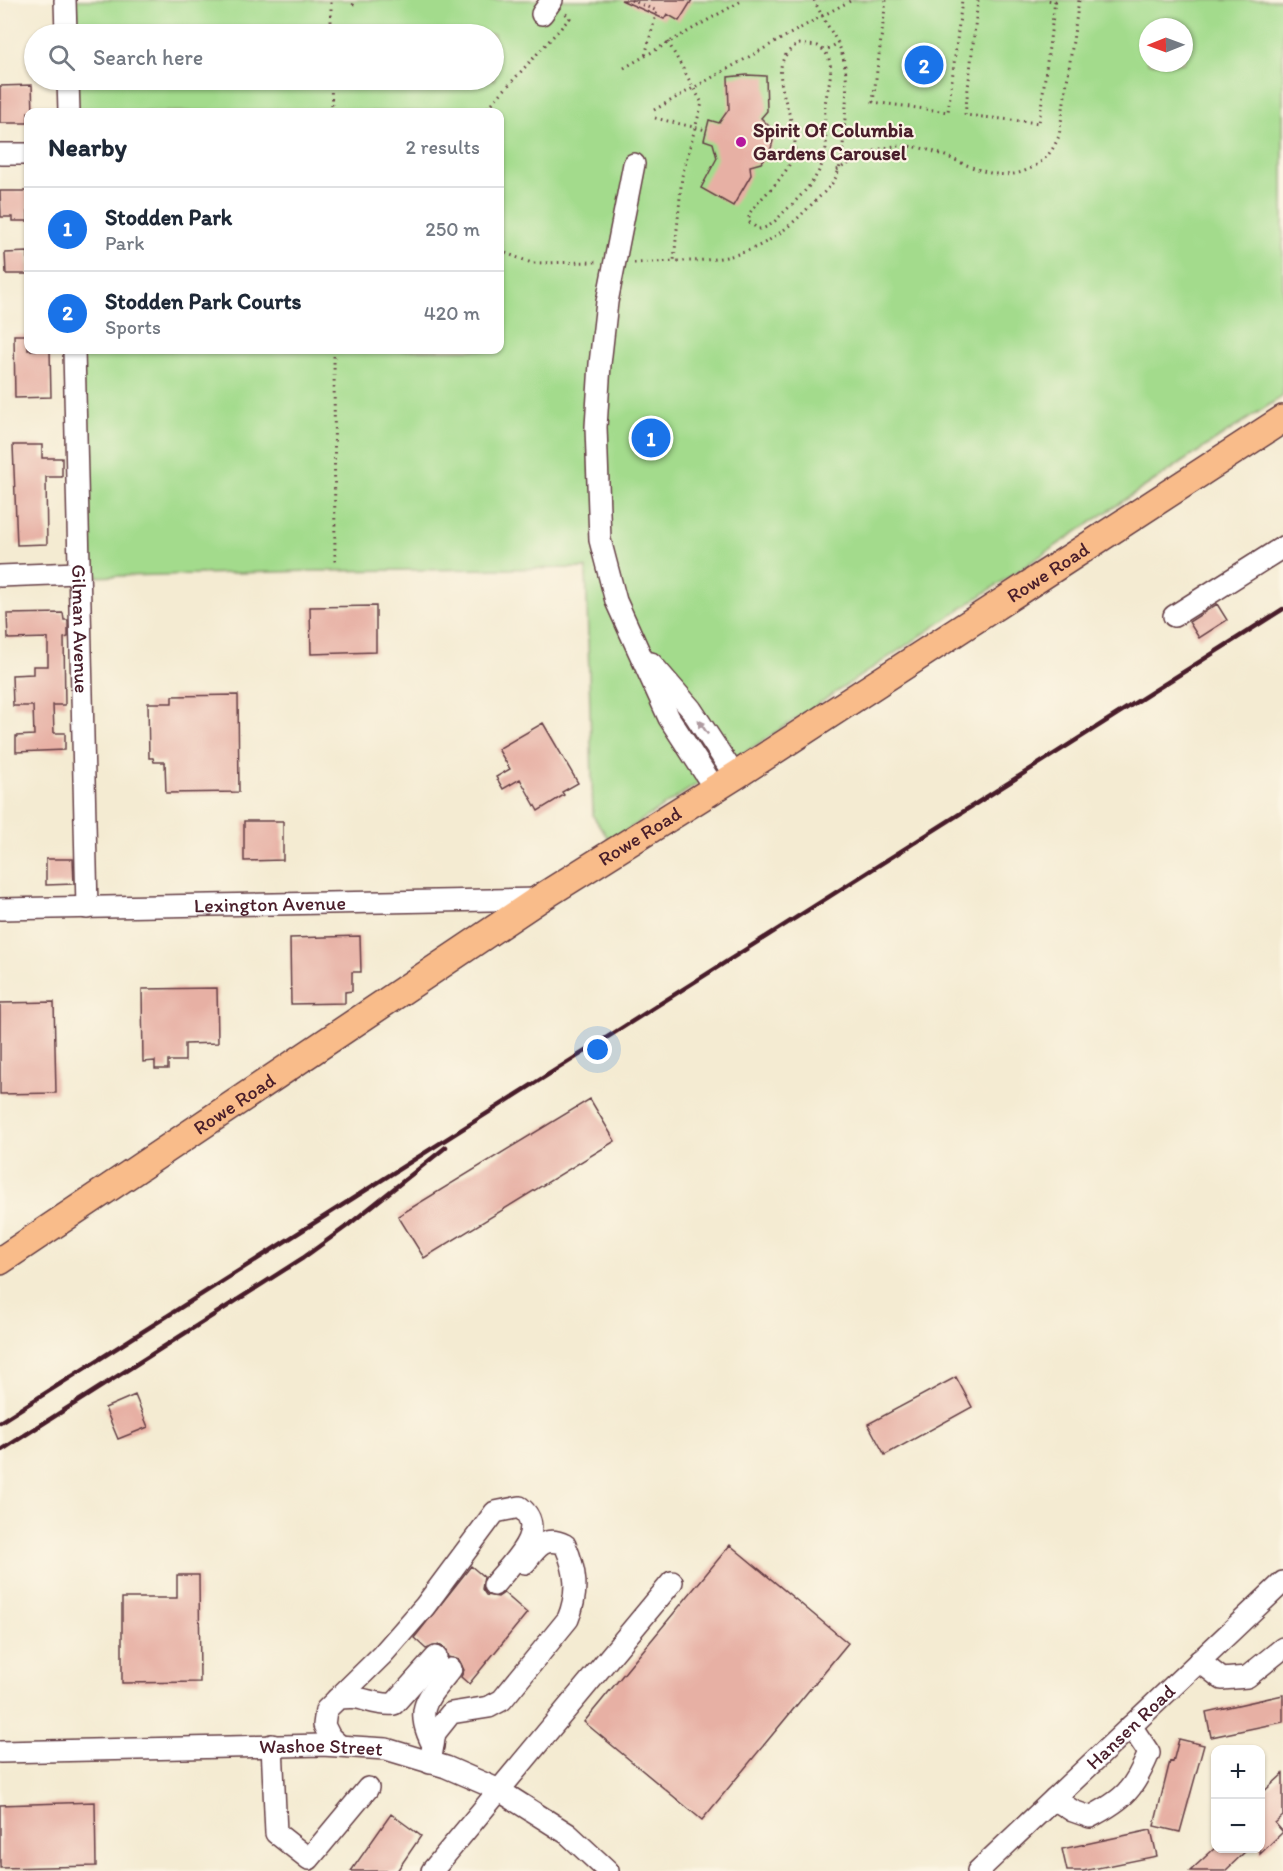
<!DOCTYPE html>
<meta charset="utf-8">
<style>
body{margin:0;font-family:Itim,sans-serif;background:#f2f2f3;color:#1f2937}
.controls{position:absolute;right:18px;bottom:18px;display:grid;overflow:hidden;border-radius:12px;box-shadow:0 2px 4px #0004}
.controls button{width:54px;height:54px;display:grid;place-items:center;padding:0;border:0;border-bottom:2px solid #e0e1e3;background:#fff;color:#1f2937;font:30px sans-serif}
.compass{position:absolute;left:1139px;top:18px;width:54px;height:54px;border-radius:50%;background:#fff;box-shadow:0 2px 4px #0004;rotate:269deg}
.you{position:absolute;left:598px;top:1050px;width:21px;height:21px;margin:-15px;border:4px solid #fff;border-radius:50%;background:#1a73e8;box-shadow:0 0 0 9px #1a73e833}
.badge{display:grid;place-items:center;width:39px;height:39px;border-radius:50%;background:#1a73e8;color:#fff;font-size:20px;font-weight:700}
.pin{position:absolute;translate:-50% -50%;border:3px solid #fff;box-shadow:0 2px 6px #0006}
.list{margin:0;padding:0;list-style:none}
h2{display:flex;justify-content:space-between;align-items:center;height:78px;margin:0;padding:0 24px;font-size:26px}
h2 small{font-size:20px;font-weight:400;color:#747a83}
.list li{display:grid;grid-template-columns:39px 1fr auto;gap:18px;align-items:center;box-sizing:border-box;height:84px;padding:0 24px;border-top:2px solid #e0e1e3}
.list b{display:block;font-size:22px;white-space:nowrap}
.list p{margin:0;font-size:20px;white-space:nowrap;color:#747a83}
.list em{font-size:20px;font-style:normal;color:#747a83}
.icon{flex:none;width:33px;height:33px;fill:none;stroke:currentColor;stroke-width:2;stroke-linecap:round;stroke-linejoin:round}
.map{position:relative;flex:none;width:1283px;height:1871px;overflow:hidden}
.search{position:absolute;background:#fff;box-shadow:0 2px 4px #0004;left:24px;top:24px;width:480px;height:66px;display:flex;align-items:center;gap:15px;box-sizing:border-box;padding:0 21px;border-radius:33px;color:#747a83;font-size:22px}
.panel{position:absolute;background:#fff;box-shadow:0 2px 4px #0004;left:24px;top:108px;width:480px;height:246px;border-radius:12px}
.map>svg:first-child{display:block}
.green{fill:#a3db8c;stroke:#767d5c;stroke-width:1.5;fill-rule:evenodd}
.building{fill:#e7b0a4}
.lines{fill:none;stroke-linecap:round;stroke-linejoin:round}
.minor-casing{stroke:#643e44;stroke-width:24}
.major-casing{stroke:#643e44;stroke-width:30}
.path{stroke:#643e44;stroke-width:3;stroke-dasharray:1.5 4.5;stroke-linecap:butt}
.minor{stroke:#fff;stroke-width:21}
.major{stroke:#f9bc8a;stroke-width:27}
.rail{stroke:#4a1f2b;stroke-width:4.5}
.oneway{fill:#ae9aa0}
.poi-dot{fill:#b5179e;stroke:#fcf5e5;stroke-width:2}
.labels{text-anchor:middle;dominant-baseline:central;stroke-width:4.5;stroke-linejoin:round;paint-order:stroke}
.poi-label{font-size:20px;font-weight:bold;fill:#4a1f2b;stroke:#fcf5e5;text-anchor:start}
.street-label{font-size:20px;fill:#4a1f2b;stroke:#fcf5e5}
</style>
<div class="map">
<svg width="1283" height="1871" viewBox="0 0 1283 1871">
<rect width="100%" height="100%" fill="#fcf5e5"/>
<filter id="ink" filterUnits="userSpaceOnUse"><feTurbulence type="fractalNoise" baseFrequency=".0167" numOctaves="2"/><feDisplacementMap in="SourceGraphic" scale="12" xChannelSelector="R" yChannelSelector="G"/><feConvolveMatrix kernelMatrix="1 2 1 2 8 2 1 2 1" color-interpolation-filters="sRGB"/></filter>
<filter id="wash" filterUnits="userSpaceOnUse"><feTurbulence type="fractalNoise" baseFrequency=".008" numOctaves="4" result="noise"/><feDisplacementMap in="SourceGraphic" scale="24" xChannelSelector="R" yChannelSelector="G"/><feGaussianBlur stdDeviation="1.35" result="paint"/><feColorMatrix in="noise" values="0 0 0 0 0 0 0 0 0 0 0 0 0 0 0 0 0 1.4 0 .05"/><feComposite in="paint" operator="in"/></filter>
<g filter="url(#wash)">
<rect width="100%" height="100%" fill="#f4ebd2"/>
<path class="green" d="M74 0H1283V396C1057 543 835 695 610 841L593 816 586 568 312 571 86 577 81 350H500V112H76V80H494V34H75ZM1148 27H1184V63H1148Z"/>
<g id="blocks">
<path class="building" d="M621 0H692L679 21 667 14 664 19Z
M747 75 766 76 767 111 761 118 770 127 773 141 770 152 761 163 750 166 751 175 733 206 701 188 717 158 713 143 704 140 709 120 719 123 729 109 728 77Z
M32 85 33 112H28V123H0V86Z
M0 191H28V221H12V217H1Z
M28 252V274H6L5 253Z
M14 335H28V350H50L51 397 15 398Z
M13 445H42V458H62V477H46L47 544 17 545Z
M1217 604 1227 620 1199 638 1189 622Z
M376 606V652L311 654 310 607Z
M63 613 64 620H68V637L64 638 65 705H53L54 733H65V750L16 752V736L34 735 33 706H13L12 675 33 674V666H48V638L8 639 7 614Z
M238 695 239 792 166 793 165 762H154L153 758H149L148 703H172V696Z
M543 723 578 783 562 792 564 795 538 811 520 779 503 789 496 777 510 769 498 749Z
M244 821H283V860L244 861Z
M46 859H73L74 884 46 885Z
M360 936 361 972H352V991L345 992V1003L291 1004 290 938Z
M217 988 218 1043 185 1044V1061H168V1069H155V1061L143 1062 142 989Z
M54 1002 56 1093 0 1094V1003Z
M590 1099 615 1141 424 1258 398 1216Z
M956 1377 972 1407 885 1455 868 1424Z
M135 1395 148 1427 118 1439 105 1408Z
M730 1545 848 1643 702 1820 584 1722Z
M471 1566 484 1577 482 1589 486 1595 498 1597 504 1593 527 1613 469 1684 461 1677 464 1670 459 1660 448 1657 445 1648 439 1645 426 1649 414 1638Z
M177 1575H199L200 1682 122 1683V1598H177Z
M1283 1695V1722L1211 1737 1206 1712Z
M1179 1739 1204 1745 1180 1832 1154 1826 1170 1761 1173 1762Z
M1283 1774V1816L1275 1823 1283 1832 1260 1854V1795Z
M95 1802 96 1866 0 1868V1805Z
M391 1814 421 1836 397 1871H351Z
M1151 1830 1157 1856 1083 1871H1067L1062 1849Z
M1215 1848H1249L1225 1871H1190Z"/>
</g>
</g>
<g filter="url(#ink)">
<use href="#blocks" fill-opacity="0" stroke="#643e44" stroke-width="1.5"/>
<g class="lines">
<g class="minor-casing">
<g id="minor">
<path d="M65 0 66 34"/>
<path d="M542 14 552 0"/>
<path d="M68 80 69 112"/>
<path d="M0 154H28"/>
<path d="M634 164 607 302 600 364 596 427 600 540 616 601 669 718 715 789"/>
<path id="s1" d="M74 350 87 908"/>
<path d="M0 576 78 573"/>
<path d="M1174 616 1283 547"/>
<path d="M651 663 691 709 735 776"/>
<path id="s2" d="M0 909 539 899"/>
<path d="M1199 1661 1222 1679 1247 1677 1283 1648"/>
<path d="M337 1699C362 1693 369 1706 394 1704L436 1657"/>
<path d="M272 1745 276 1833 309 1859 368 1788"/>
<path d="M433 1745C413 1708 428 1698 451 1669"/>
<path d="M340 1746 330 1737 324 1725 326 1710 382 1655 425 1606 495 1512 520 1507C550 1531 510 1564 494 1585"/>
<path id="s3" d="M0 1752 322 1745 386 1749 446 1767 497 1789 568 1834 608 1871"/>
<path d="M430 1763 435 1733 451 1713 489 1707 502 1700 568 1619C579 1592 576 1570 565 1545 545 1535 537 1547 525 1563"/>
<path d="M1054 1799 1073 1811 1090 1817C1125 1799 1134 1789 1149 1753L1131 1726"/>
<path d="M432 1871 672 1582"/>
<path id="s4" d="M978 1871 1283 1582"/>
</g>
</g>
<g class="major-casing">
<g id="major">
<path id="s5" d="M0 1261 539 899 735 776 1283 419"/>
</g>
</g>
<path class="path" d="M631 0 657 11 645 56
M814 0 822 16 852 0
M886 0 873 102 948 112 962 0
M978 0 965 115 1039 123 1055 1 1047 0
M353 5 355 0
M331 34V0
M668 42 702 103 682 176 674 261C736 262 769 249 812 204 820 196 831 187 836 177 844 160 843 137 845 119 847 92 849 68 838 43
M799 44 818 46C840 60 827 85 825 105 824 119 827 133 826 147 824 174 803 194 784 212 777 219 769 229 758 229L749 222V214C763 193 785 181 793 155 805 123 755 66 799 44Z
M624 68 743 0
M331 80 332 112
M654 110 822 16 838 43 825 51
M484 112 570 18 565 13
M655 118 706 130
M837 170C858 158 881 144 906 146 952 148 990 192 1033 167 1047 159 1053 150 1059 136L1079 0
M500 251 532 263 597 262
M634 263 674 261
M334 350 335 564"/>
<use href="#minor" class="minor"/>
<use href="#major" class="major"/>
<path class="rail" d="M0 1422 1283 609
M0 1451 303 1258 347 1226 446 1147"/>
</g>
<defs><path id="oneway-solid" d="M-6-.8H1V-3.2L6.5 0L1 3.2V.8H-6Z" transform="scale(1.5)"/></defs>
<use class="oneway" href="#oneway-solid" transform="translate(703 727) rotate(-124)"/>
</g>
<circle class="poi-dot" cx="741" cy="142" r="6"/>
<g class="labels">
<g class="poi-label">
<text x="753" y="130">Spirit Of Columbia<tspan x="753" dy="23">Gardens Carousel</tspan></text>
</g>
<g class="street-label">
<text stroke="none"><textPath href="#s5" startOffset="1254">Rowe Road</textPath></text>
<text stroke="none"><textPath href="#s1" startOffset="279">Gilman Avenue</textPath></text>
<text stroke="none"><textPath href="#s5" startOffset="768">Rowe Road</textPath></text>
<text stroke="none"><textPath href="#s2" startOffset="270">Lexington Avenue</textPath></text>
<text stroke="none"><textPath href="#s5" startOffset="282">Rowe Road</textPath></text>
<text stroke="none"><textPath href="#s4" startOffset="210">Hansen Road</textPath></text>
<text stroke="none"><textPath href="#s3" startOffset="321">Washoe Street</textPath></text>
</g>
</g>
</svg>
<div class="controls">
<button>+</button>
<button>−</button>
</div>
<svg class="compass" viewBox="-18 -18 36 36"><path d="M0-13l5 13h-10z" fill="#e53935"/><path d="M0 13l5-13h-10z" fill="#747a83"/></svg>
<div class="you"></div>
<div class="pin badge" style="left:651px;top:438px">1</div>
<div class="pin badge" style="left:924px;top:65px">2</div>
<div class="search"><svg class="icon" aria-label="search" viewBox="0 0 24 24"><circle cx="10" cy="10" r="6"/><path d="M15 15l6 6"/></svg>Search here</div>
<section class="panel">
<h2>Nearby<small>2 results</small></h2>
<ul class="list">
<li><span class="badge">1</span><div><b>Stodden Park</b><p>Park</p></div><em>250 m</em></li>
<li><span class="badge">2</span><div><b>Stodden Park Courts</b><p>Sports</p></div><em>420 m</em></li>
</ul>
</section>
</div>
